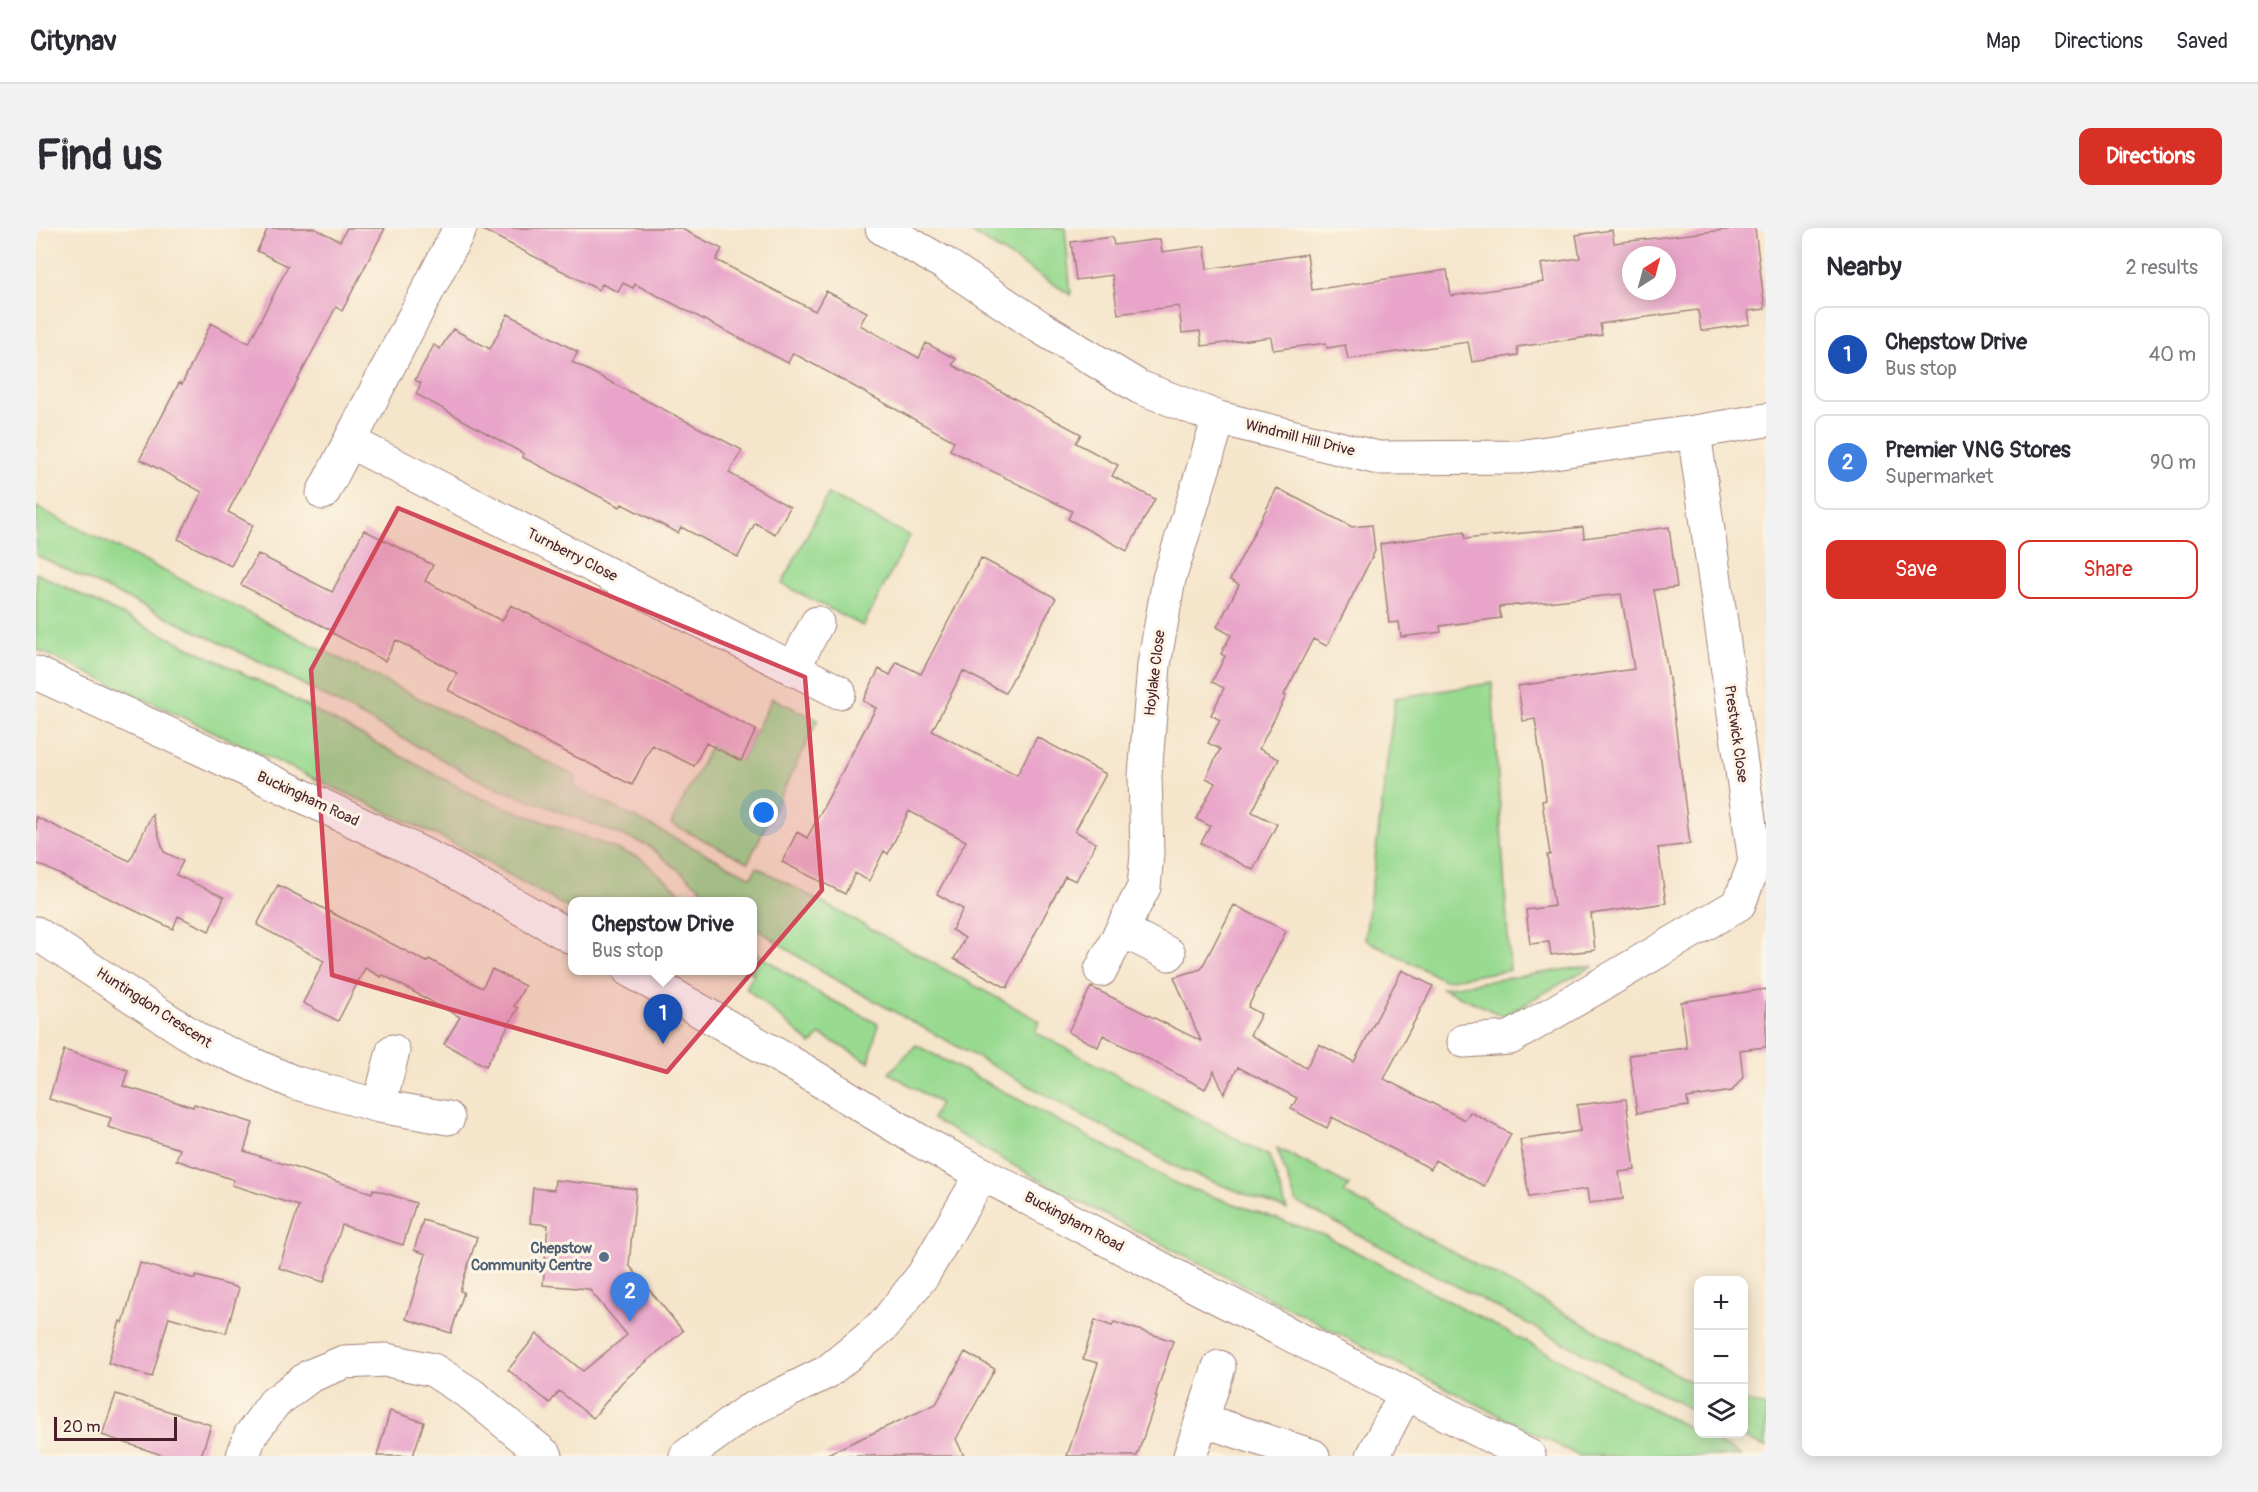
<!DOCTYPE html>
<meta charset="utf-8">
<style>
body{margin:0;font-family:Pangolin,sans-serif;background:#f2f2f3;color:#2b2b33}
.controls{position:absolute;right:18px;bottom:18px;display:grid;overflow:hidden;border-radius:12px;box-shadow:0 3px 15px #0003}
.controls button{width:54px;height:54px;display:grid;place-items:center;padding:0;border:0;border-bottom:2px solid #e1e1e2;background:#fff;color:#2b2b33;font:30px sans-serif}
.compass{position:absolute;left:1586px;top:18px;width:54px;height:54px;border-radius:50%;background:#fff;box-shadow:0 3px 15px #0003;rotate:36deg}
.scale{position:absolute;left:18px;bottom:15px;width:123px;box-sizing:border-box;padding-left:6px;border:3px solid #4a1f2b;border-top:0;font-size:16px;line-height:21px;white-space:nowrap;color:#4a1f2b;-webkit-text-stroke:4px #fcf5e5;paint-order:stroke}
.you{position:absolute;left:728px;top:585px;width:21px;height:21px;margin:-15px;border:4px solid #fff;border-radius:50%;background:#1a73e8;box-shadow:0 0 0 9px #1a73e833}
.badge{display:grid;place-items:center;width:39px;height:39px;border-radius:50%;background:#d93025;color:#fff;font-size:20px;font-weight:700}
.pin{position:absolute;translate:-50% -50px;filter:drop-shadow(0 2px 3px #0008)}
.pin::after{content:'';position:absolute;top:32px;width:21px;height:18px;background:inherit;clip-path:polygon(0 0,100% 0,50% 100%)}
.popup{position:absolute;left:532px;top:669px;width:189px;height:78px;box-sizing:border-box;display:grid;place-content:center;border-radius:12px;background:#fff;filter:drop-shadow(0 2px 4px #0005);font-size:20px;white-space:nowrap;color:#7c7c81}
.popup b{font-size:22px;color:#2b2b33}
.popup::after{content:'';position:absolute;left:50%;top:100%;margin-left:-12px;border:12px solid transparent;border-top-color:#fff}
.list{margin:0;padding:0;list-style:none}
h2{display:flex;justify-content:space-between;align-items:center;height:78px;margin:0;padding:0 24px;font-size:26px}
h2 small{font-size:20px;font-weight:400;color:#7c7c81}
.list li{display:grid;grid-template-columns:39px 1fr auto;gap:18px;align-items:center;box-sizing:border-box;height:96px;margin:0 12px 12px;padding:0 12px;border:2px solid #e1e1e2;border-radius:12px}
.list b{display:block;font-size:22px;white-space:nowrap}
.list p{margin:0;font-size:20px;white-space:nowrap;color:#7c7c81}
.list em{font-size:20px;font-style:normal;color:#7c7c81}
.actions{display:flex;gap:12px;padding:18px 24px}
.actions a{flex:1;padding:14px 0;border:2px solid #d93025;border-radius:12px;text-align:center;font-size:21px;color:#d93025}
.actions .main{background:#d93025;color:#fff}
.icon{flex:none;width:33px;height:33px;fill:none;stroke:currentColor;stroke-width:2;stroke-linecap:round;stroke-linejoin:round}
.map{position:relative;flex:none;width:1730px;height:1228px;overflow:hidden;border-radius:12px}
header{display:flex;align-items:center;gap:36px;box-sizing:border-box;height:84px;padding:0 30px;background:#fff;border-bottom:2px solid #e1e1e2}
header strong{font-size:28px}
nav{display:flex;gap:33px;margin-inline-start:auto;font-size:21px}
.intro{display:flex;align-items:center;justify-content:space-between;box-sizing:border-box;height:144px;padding:0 36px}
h1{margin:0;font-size:42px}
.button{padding:15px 27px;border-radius:12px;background:#d93025;color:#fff;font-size:21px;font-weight:700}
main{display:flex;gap:36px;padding:0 36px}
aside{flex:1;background:#fff;border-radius:12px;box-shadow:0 3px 15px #0003}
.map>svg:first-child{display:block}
.green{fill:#99da91;stroke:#727c5e;stroke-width:1.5}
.building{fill:#e9a5c9;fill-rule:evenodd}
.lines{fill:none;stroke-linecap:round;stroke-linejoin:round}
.street-casing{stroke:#a0827b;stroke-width:35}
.secondary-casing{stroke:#a0827b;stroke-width:35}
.street{stroke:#fff;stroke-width:33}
.secondary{stroke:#fff;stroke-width:33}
.marked{fill:#d1495b;fill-opacity:0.2;stroke:#d1495b;stroke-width:4.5;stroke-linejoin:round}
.service-dot{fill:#5c6f8a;stroke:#fcf5e5;stroke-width:2}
.labels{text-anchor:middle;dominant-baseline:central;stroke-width:6;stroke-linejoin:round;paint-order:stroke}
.street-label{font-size:15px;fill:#4a1f2b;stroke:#fcf5e5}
.service-label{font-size:15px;font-weight:bold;fill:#4e5e75;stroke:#fcf5e5;text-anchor:end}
</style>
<header>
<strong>Citynav</strong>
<nav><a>Map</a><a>Directions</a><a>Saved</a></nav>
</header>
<div class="intro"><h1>Find us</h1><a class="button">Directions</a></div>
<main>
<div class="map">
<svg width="1730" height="1228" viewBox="0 0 1730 1228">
<rect width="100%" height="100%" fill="#fcf5e5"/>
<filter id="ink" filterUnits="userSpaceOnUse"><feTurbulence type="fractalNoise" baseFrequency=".0167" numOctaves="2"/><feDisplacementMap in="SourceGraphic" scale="12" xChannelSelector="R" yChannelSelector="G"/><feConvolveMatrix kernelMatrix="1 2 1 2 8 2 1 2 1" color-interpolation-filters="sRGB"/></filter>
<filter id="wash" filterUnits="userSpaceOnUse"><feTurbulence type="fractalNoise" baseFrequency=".008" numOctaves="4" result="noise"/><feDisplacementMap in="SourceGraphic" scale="24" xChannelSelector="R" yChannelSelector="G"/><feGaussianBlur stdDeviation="1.35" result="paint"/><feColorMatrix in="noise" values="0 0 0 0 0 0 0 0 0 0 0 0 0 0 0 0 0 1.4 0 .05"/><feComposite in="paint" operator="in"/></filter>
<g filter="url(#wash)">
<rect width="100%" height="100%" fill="#f5e5cb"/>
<path class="green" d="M928 0H1029L1035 67Z
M792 266 874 308 827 398 746 356Z
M0 279 541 549 537 558 715 649 721 639 1004 793 999 804 1233 928 1251 982 1146 942 786 744 717 698V674L681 673 611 617 449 555 231 437 0 327Z
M0 345 223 453 442 569 604 630 655 673 537 674V683L419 616 0 421Z
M1456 455 1474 742 1408 752 1329 711 1359 470Z
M736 470 782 492 712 634 635 596 675 517 705 533Z
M717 723 777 762 842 796 833 834 785 807 775 816 710 760 718 746 713 743 717 742Z
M1558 737 1467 788 1406 760Z
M880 817 1141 956 1290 1008 1706 1228H1543L1030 967 896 891 904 875 853 845Z
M1241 920 1313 957 1308 965 1662 1158V1185L1260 974Z
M1708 1173 1730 1179V1219L1724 1217 1701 1206H1708Z"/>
<g id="blocks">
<path class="building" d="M232 0H278L304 13 311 0H349L306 83 300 79 192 284 217 297 195 338 142 311 166 264 104 231 143 155 146 156 175 95 213 115 252 38 221 23Z
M443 0H644L686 21 680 32 779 83 790 63 831 84 824 97 883 130 890 115 920 131 916 137 1045 206 1040 215 1082 237 1076 248 1119 271 1091 323 1032 291 1036 283 914 222 918 213 757 125 752 135 599 56 597 60 587 55 582 64 566 56 563 62Z
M1705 0H1719L1729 81 1712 83 1714 96 1665 103 1662 82 1589 92 1564 96 1566 107 1481 119 1482 127 1436 134 1432 114 1312 131 1309 117 1291 120 1290 115 1237 122 1235 109 1166 118 1164 103 1146 105 1143 78 1082 86 1076 47 1040 52 1035 14 1076 9 1078 17 1124 11 1126 24 1169 18 1171 41 1271 26 1276 62 1411 42 1415 68 1508 54 1505 36 1544 30 1540 7 1576 2 1578 15ZM1595 27H1631V63H1595Z
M472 86 542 124 536 134 706 222 693 245 754 279 739 306 719 295 702 329 645 299 642 305 586 276 584 279 486 229 488 226 380 166 385 155 379 152 398 117 404 121 417 101 454 121Z
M1241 260 1316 299 1336 297 1339 323 1291 418 1277 411 1248 467 1250 468 1223 521 1243 531 1216 584 1241 596 1217 642 1165 615 1174 598 1160 591 1179 555 1170 550 1184 521 1172 515 1184 492 1175 487 1188 460 1176 454 1189 428 1185 426 1195 407 1181 399 1203 357 1194 352Z
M1547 299 1548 310 1633 299 1641 359 1618 362 1636 469 1654 616 1622 620 1630 675 1555 686 1559 722 1515 727 1513 714 1494 716 1490 682 1518 678 1511 627H1514L1506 573 1510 572 1499 491 1487 493 1482 458 1598 441 1585 366 1463 379 1465 390 1404 398 1405 404 1365 409 1363 394 1353 395 1344 316 1428 304 1429 311Z
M328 302 397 337 389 353 466 393 475 377 720 502 705 533 670 515 658 538 616 517 596 557 482 500 412 462 421 445 360 412 349 433 296 405 297 403 205 357 222 326 296 364Z
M945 330 1020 370 969 465 927 443 896 503 981 547 1001 509 1070 546 1039 603 1060 615 1040 653 1029 648 971 760 918 731 929 710 916 702 927 681 901 666 930 613 873 583 852 626 848 623 833 653 819 645 809 666 746 634 761 604 771 610 840 480 827 473 843 441 854 447 861 434 885 446Z
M116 586 128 624 147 633 140 647 188 669 173 703 142 688 137 701 0 635V589L94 633Z
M242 657 391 734 393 731 446 760 456 741 489 758 478 778 482 780 450 838 408 816 424 789 347 747 345 749 329 740 302 793 267 775 288 733 221 697Z
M1198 677 1250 703 1212 779 1225 786 1214 807 1270 840 1283 816 1318 834 1366 742 1397 758 1348 851 1429 892 1434 884 1475 906 1448 958 1399 932 1395 941 1296 889 1291 900 1255 881 1261 870 1202 839 1188 866 1178 843 1169 861 1067 807 1062 819 1032 804 1055 759 1165 813 1138 749 1165 741Z
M1730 761V819L1704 822 1707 849 1696 863 1651 870 1652 878 1601 885 1593 827 1651 820 1645 774Z
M28 822 92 842 87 858 157 879 158 876 217 895 208 923 336 965 337 961 380 975 367 1017 306 997 288 1054 243 1040 263 978 196 957 198 952 140 932 144 921 72 899 75 890 13 871Z
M1590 871 1599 942 1583 944 1587 971 1553 975 1551 961 1493 969 1484 912 1544 903 1541 877Z
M519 952 600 961 593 1037 647 1103 586 1154 557 1190 523 1163 514 1175 472 1142 501 1106 547 1143 591 1107 553 1061 507 1057 512 997 494 995 497 960 518 962Z
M387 992 441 1009 424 1063 428 1064 415 1105 370 1091 390 1026 378 1022Z
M104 1035 159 1051 160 1048 203 1060 190 1105 133 1089 116 1149 72 1135 84 1093 87 1095Z
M1059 1092 1076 1098 1078 1094 1137 1113 1119 1169H1121L1101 1228H1031L1062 1135 1047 1131Z
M929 1124 959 1141 920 1211 928 1228H787L900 1176Z
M80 1166 175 1197 165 1228H129L66 1207Z
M354 1183 388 1194 377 1228H341Z"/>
</g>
</g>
<g filter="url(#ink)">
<use href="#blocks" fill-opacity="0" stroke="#a0827b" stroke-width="1.5"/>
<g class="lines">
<g class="street-casing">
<path id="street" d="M846 0 909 36 1004 99 1103 159 1183 190 1342 230 1483 229 1658 204 1730 192
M314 214 803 464
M287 265 424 0
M757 441 781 395
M1086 702 1133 726
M0 705 164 813 257 854 343 878 412 890
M1065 742 1108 659 1111 626 1109 548 1118 437 1133 351 1183 190
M1428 813 1474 810 1703 676 1719 634 1658 204
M343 878 357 823
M1166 1192 1277 1228
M207 1228 214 1208 238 1175 274 1148 308 1134 351 1132 397 1142 436 1167 510 1228
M650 1228 710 1184 791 1144 847 1098 887 1047 946 946
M1154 1228 1183 1139
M1337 1228 1369 1166"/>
</g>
<g class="secondary-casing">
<path id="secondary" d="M0 445 250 560 407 636 537 710
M593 742 762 839 884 913 1151 1054 1493 1228"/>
</g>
<use href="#street" class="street"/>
<use href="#secondary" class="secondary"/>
</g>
</g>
<path class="marked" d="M362 280 769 449 786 662 631 844 296 747 275 442Z"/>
<circle class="service-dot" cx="568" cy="1029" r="6"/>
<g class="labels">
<g class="street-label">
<text transform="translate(1264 210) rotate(14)">Windmill Hill Drive</text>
<text transform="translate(536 327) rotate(27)">Turnberry Close</text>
<text transform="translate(1119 445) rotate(-83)">Hoylake Close</text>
<text transform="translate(1700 506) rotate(82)">Prestwick Close</text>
<text transform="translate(272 571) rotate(25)">Buckingham Road</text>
<text transform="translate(118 780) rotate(33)">Huntingdon Crescent</text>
<text transform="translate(1038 994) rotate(28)">Buckingham Road</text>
</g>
<g class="service-label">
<text x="556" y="1020">Chepstow<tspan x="556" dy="17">Community Centre</tspan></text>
</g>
</g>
</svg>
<div class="controls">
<button>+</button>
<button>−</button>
<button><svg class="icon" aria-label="layers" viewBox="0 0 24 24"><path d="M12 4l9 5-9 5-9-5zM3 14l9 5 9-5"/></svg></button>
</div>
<svg class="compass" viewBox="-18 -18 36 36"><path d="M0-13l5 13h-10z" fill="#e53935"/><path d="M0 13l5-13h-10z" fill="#7c7c81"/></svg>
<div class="scale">20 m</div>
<div class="you"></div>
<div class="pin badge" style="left:627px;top:816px;background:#1a4fb4">1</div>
<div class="popup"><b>Chepstow Drive</b>Bus stop</div>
<div class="pin badge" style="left:594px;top:1094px;background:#3f7fe0">2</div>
</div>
<aside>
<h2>Nearby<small>2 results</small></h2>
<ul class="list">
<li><span class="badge" style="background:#1a4fb4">1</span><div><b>Chepstow Drive</b><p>Bus stop</p></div><em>40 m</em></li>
<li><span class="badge" style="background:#3f7fe0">2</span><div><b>Premier VNG Stores</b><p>Supermarket</p></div><em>90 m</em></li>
</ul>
<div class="actions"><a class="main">Save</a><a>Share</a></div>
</aside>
</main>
